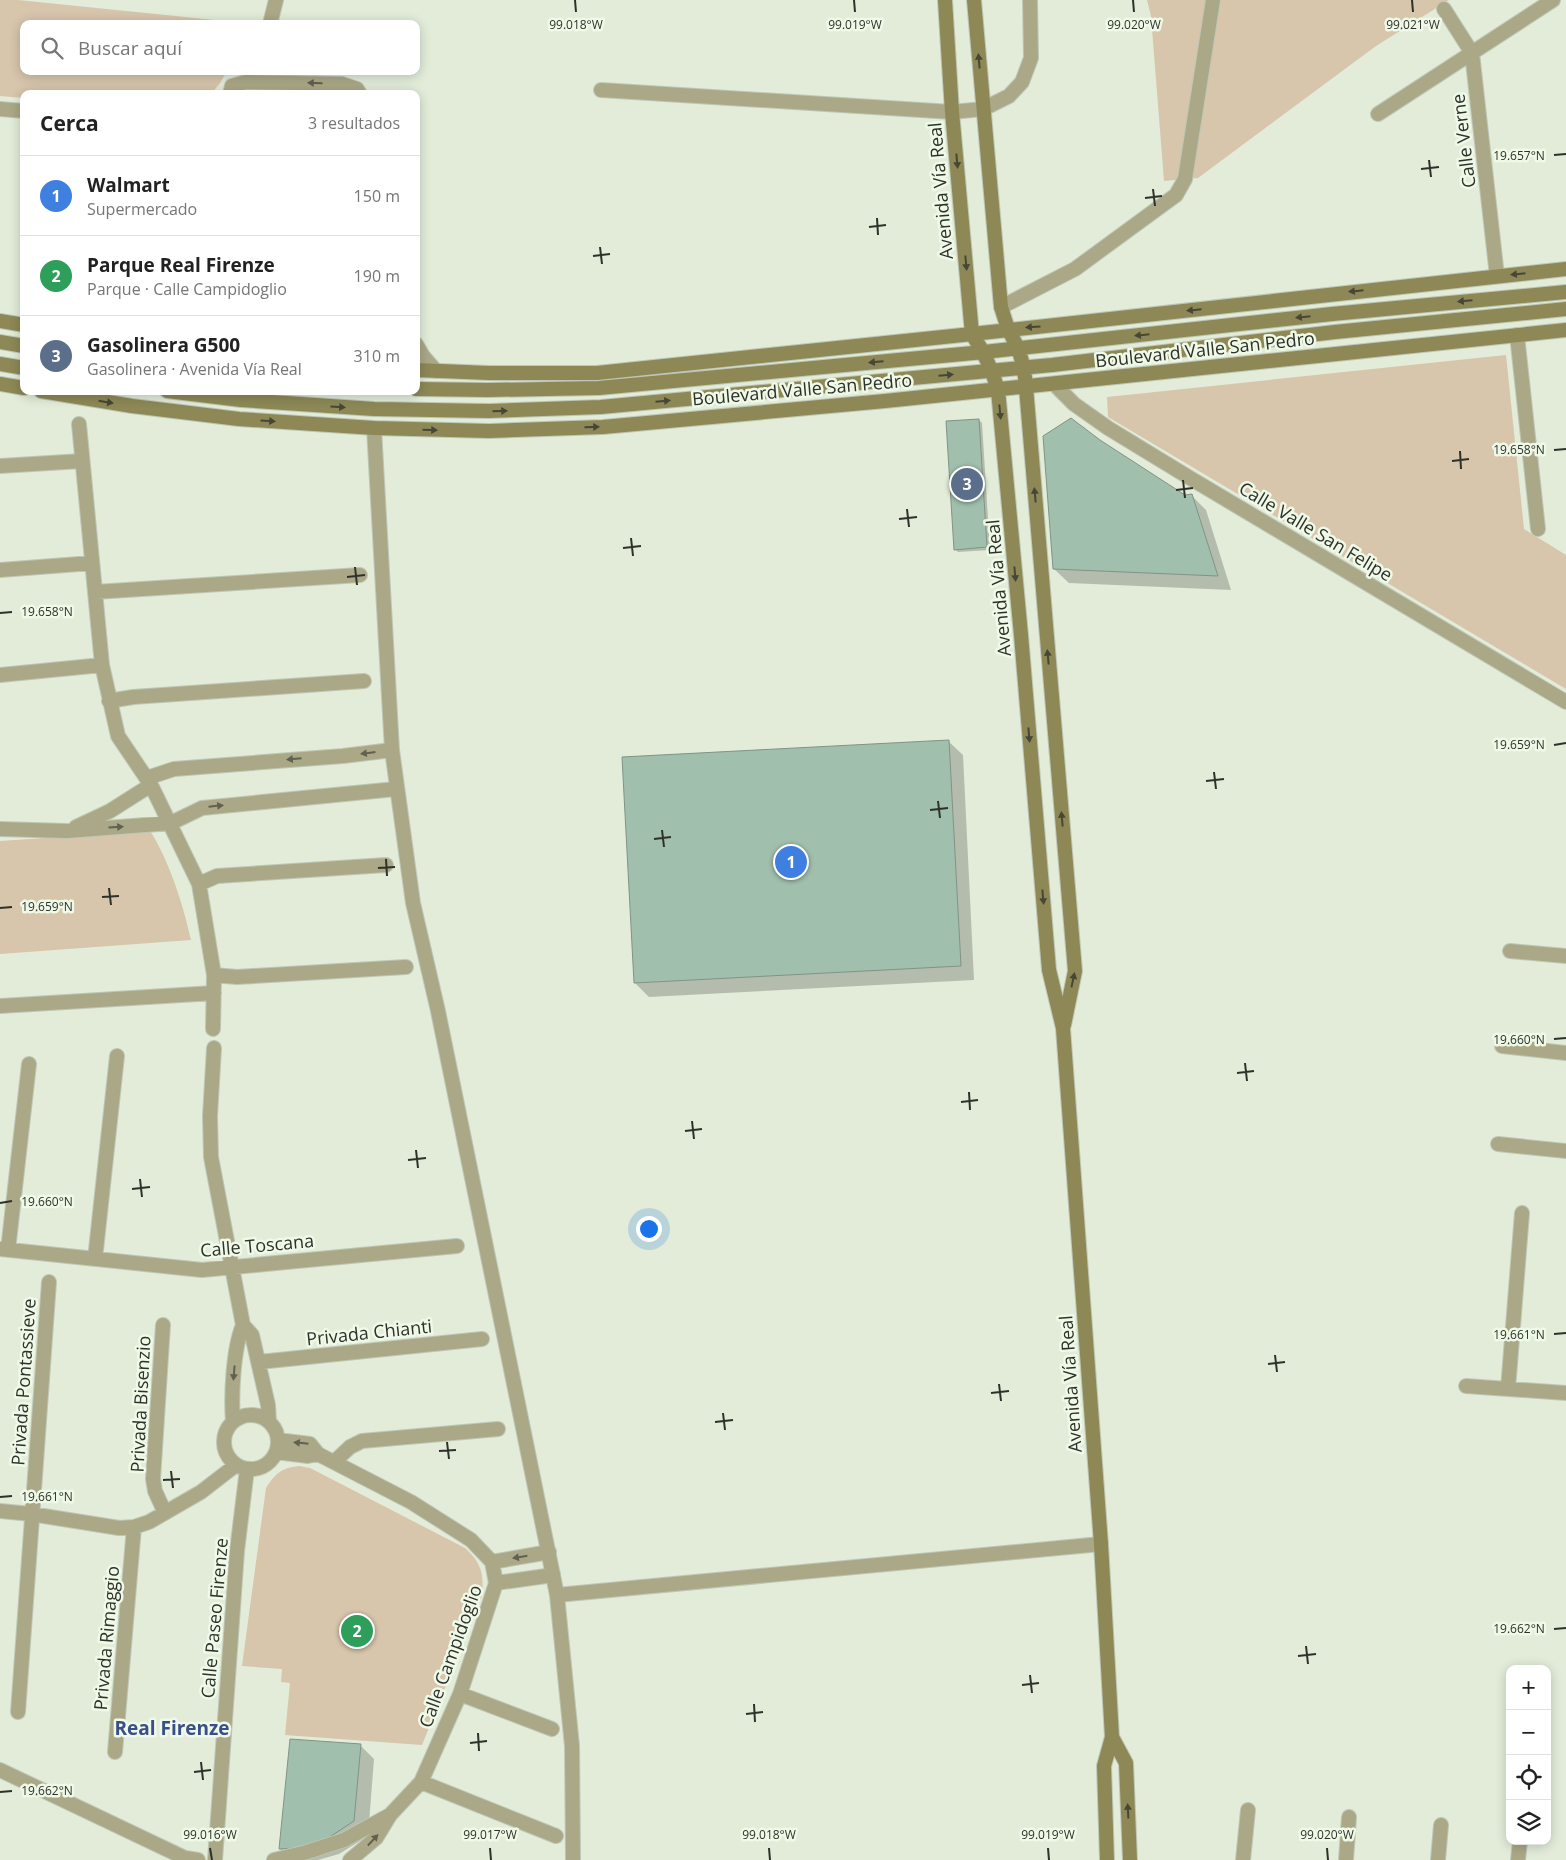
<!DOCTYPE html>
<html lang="es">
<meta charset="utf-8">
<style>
body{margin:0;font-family:"Open Sans",sans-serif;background:#f2f2f2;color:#222}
.controls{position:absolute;right:15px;bottom:15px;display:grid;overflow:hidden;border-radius:10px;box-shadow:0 2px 12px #0003}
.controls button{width:45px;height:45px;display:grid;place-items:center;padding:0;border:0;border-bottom:1px solid #e0e0e0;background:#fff;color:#222;font:25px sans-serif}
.you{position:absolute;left:648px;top:1228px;width:18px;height:18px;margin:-12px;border:4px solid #fff;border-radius:50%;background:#1a73e8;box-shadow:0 0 0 8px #1a73e833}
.badge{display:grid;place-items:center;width:32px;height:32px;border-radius:50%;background:#4f73e7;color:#fff;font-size:16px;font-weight:700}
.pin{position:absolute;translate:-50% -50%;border:2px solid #fff;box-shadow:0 1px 5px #0006}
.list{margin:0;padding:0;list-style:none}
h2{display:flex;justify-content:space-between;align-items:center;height:65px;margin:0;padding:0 20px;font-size:21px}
h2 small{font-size:16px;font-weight:400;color:#767676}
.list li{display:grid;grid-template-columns:32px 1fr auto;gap:15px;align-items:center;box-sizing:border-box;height:80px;padding:0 20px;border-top:1px solid #e0e0e0}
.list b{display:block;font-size:19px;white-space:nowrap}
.list p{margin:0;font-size:16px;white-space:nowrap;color:#767676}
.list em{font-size:16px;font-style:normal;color:#767676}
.icon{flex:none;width:28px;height:28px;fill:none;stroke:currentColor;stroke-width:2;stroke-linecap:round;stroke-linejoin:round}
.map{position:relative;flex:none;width:1566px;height:1860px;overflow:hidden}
.search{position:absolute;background:#fff;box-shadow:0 2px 12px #0003;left:20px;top:20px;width:400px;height:55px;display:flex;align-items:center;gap:12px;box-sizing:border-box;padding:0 18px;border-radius:10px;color:#767676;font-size:19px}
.panel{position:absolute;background:#fff;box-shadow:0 2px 12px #0003;left:20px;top:90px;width:400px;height:305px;border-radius:10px}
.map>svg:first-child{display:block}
.green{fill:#d7c5ac}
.shadow{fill:#0003}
.building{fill:#a1bfad;stroke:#819388}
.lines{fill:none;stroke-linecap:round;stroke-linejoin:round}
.minor-casing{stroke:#bec7b6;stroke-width:16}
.tertiary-casing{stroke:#bec7b6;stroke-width:16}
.secondary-casing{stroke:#bec7b6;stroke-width:16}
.minor{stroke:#aba887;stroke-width:14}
.tertiary{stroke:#aba887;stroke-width:14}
.secondary{stroke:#8d8856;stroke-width:14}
.oneway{fill:#464735}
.oneway2{fill:#60614f}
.ticks{fill:none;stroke:#2e312a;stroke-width:2}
.labels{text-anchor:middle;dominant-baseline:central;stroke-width:5;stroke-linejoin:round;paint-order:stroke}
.street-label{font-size:18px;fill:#2e312a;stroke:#eff9e7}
.neighbourhood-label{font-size:19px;font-weight:bold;fill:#3a4e89;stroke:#eff9e7}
.ticks-label{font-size:12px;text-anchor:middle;fill:#2e312a;stroke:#eff9e7;stroke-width:5;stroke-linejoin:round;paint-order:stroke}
</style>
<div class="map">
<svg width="1566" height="1860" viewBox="0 0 1566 1860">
<rect width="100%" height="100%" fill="#e2ecd9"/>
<path class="green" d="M0 0H18L254 24H24V71H227L220 83 211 94H24V98L0 96Z
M1147 0H1449L1376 46 1198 178 1164 181 1151 16Z
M1506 355 1524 529 1566 555V689L1108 417 1107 397Z
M149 829C169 860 183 904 191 940L0 954V841L105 834Z
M299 1466 310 1468 465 1548C482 1563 484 1575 482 1596L422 1745 285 1735 290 1683 281 1682 282 1669 242 1666 266 1488C276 1473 281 1468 299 1466Z"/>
<path class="shadow" d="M979 420 982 423 990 550 958 552 955 549Z
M1100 441 1184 496H1192L1206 510 1231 590 1069 583 1054 569Z
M948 741 963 755 974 980 649 997 635 983Z
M360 1745 374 1759 368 1836 339 1854 318 1860H292L280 1849Z"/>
<path class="building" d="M1071 418 1100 440 1185 495 1192 494 1218 576 1053 569 1043 436Z
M979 419 987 547 954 550 946 421Z
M949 740 961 966 634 983 622 757Z
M290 1739 361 1744 354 1821 325 1840 296 1848 279 1849Z"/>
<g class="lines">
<g class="minor-casing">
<path id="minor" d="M1444 9 1472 53 1497 276
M270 24 276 0
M601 90 952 112 983 109 1009 96 1022 82 1031 58 1030 0
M230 94 232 86 246 82 342 84 357 89 360 94
M0 109 24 111
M1378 114 1553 0
M1001 307 1075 269 1176 195 1185 179 1213 0
M1517 335 1538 529
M416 344 423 356 436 371
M1054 384 1074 404 1108 428 1190 478 1566 702
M79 424 102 665 118 736 151 785 199 884 214 975 213 1029
M0 466 82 461
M0 570 92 563
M95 592 360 575
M0 675 102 665
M109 701 133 697 364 681
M147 778 174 769 343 756 392 750
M76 827 110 811 151 785
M0 829 67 831 171 823 202 808 396 789
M199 884 217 876 386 865
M1510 951 1566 956
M214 975 237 977 406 967
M0 1006 214 993
M1502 1046 1566 1053
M214 1048 210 1116 211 1157 243 1325C233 1349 231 1396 233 1422
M1498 1144 1566 1151
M0 1249 202 1270 457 1246
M8 1250 29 1064
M95 1259 117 1056
M163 1325 153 1479 155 1491 165 1513
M243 1325 252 1335 268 1405 269 1422
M259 1362 482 1339
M1466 1386 1566 1393
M1508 1389 1522 1213
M224 1442a27 27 0 1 1 54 0a27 27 0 1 1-54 0Z
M278 1440 310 1444 318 1454 411 1502 471 1540 492 1562 496 1583 460 1694 421 1782 390 1815 376 1838 350 1860
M276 1452 308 1456 318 1454
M334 1462 350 1447 362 1441 498 1429
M0 1511 31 1514 119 1528 134 1527 149 1522 201 1492 236 1465
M492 1562 549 1552
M496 1583 553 1575
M557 1595 1101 1544
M460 1694 552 1729
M18 1712 49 1282
M115 1752 134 1527
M0 1770 185 1858 198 1860
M421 1782 556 1836
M215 1860 237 1551 247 1469
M274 1860 307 1852 344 1840 390 1815
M1243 1860 1248 1810
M1346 1860 1349 1817
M1438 1860 1441 1825
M1518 1860 1520 1841"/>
</g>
<g class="tertiary-casing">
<path id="tertiary" d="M374 428 392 750 413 903 438 1011 557 1595 572 1746 573 1860"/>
</g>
<g class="secondary-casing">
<path id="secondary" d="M945 0 952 112 972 334C984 352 992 369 998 390L1021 635 1049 970 1063 1028 1101 1544 1112 1737 1104 1766 1107 1860
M974 0 1001 307 1008 329 1018 348 1024 368 1026 387 1075 971 1064 1025
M0 321 24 325
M0 342 24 346
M0 364 24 368
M416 370 489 373H597L972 334 1566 269
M0 384 24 388
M416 389 488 390 599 388 984 352 1332 314 1566 292
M41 391 132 406 239 419 374 428 489 431 603 427 885 401 1566 330
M167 391 241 400 374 409 489 411 601 407 1052 365 1335 332 1566 309
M1112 1737 1126 1763 1130 1860"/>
</g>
<use href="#minor" class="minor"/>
<use href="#tertiary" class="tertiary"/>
<use href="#secondary" class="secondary"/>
</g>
<defs><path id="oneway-solid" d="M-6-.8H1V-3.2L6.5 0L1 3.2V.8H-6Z" transform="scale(1.25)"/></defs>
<g class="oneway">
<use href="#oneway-solid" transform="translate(979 61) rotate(-95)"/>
<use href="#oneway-solid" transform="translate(957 161) rotate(85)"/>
<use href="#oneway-solid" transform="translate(966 263) rotate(85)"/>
<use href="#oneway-solid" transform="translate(1518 274) rotate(174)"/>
<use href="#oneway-solid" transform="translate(1356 291) rotate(174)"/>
<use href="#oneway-solid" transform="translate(1465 301) rotate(175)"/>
<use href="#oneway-solid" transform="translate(1194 310) rotate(174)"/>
<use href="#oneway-solid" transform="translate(1303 317) rotate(174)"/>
<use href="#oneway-solid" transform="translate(1033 327) rotate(176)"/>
<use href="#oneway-solid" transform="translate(1142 335) rotate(174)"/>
<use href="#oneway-solid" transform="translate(876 362) rotate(175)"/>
<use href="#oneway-solid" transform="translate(946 375) rotate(-5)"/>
<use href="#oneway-solid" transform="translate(663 401) rotate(-5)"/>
<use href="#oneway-solid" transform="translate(106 402) rotate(9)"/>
<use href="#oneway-solid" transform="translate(338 407) rotate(4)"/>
<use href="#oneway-solid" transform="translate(500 411) rotate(-2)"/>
<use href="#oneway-solid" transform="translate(1000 412) rotate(85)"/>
<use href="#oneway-solid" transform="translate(268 421) rotate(4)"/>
<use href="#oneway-solid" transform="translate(592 427) rotate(-2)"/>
<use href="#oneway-solid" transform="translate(430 430) rotate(2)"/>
<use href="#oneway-solid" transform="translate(1035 495) rotate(-95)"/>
<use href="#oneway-solid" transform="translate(1015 574) rotate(85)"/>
<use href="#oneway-solid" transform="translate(1048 657) rotate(-95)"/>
<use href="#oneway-solid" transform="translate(1029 735) rotate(85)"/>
<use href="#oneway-solid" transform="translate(1062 819) rotate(-95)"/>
<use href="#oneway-solid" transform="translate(1043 897) rotate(85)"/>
<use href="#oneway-solid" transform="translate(1073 980) rotate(-78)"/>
<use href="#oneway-solid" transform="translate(1128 1811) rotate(-93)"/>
</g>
<g class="oneway2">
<use href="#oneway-solid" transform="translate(315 83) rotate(-179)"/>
<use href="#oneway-solid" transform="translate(368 753) rotate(173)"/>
<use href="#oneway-solid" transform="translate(294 759) rotate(175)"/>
<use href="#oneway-solid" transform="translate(216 806) rotate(-6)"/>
<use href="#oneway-solid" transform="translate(116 827) rotate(-4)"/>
<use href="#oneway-solid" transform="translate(234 1373) rotate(95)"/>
<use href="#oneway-solid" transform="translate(301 1443) rotate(-174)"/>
<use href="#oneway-solid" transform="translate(520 1557) rotate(171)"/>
<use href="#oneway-solid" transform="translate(373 1840) rotate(-47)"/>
</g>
<path class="ticks" d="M575 0 576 12M854 0 855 12M1133 0 1134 12M1412 0 1413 12M1554 155 1566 154M1429 160 1431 177M1421 169 1439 167M1153 189 1155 206M1145 198 1162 196M877 218 878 235M869 227 886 225M600 247 602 264M593 256 610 254M1554 450 1566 449M1460 451 1461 469M1452 461 1469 459M1183 480 1185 498M1176 490 1193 488M907 509 909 527M899 519 917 517M631 538 633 556M623 548 641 546M355 567 357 585M347 577 365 575M0 613 12 612M1554 745 1566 743M1214 772 1216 789M1206 781 1224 779M938 801 940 818M930 810 948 808M662 830 664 847M654 839 671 837M386 859 387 876M378 868 395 867M109 888 111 905M102 897 119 896M0 908 12 907M1554 1039 1566 1038M1245 1063 1247 1081M1237 1073 1254 1071M969 1092 970 1110M961 1102 978 1100M692 1121 694 1139M685 1131 702 1129M416 1150 418 1168M408 1160 426 1158M140 1179 142 1197M132 1189 150 1187M0 1203 12 1201M1554 1334 1566 1333M1275 1355 1277 1372M1268 1364 1285 1362M999 1384 1001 1401M991 1393 1009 1391M723 1413 725 1430M715 1422 733 1420M447 1442 449 1459M439 1451 456 1450M171 1471 173 1488M163 1480 180 1479M0 1497 12 1496M1554 1629 1566 1628M1306 1646 1308 1664M1298 1656 1316 1654M1030 1675 1032 1693M1022 1685 1039 1683M754 1704 755 1722M746 1714 763 1712M478 1733 479 1751M470 1743 487 1741M201 1762 203 1780M194 1772 211 1770M0 1792 12 1791M210 1848 212 1860M490 1848 491 1860M769 1848 770 1860M1048 1848 1049 1860M1327 1848 1328 1860"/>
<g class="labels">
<g class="street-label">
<text transform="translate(1463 141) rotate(-97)">Calle Verne</text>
<text transform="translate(940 191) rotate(-95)">Avenida Vía Real</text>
<text transform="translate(1205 349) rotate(-6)">Boulevard Valle San Pedro</text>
<text transform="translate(802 389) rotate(-5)">Boulevard Valle San Pedro</text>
<text transform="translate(1316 531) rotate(31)">Calle Valle San Felipe</text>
<text transform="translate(998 588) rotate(-95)">Avenida Vía Real</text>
<text transform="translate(257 1245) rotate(-5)">Calle Toscana</text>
<text transform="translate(369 1332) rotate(-6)">Privada Chianti</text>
<text transform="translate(23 1382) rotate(-86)">Privada Pontassieve</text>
<text transform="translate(1070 1384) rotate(-94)">Avenida Vía Real</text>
<text transform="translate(140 1404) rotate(-87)">Privada Bisenzio</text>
<text transform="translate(214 1618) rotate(-85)">Calle Paseo Firenze</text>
<text transform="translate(106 1638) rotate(-85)">Privada Rimaggio</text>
<text transform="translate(450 1656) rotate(-70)">Calle Campidoglio</text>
</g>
<g class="neighbourhood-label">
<text x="172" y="1728">Real Firenze</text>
</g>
</g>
<g class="ticks-label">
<text x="576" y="29">99.018°W</text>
<text x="855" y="29">99.019°W</text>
<text x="1134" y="29">99.020°W</text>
<text x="1413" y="29">99.021°W</text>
<text x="1519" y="160">19.657°N</text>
<text x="1519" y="454">19.658°N</text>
<text x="47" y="616">19.658°N</text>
<text x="1519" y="749">19.659°N</text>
<text x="47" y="911">19.659°N</text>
<text x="1519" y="1044">19.660°N</text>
<text x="47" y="1206">19.660°N</text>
<text x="1519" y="1339">19.661°N</text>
<text x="47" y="1501">19.661°N</text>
<text x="1519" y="1633">19.662°N</text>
<text x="47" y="1795">19.662°N</text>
<text x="210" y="1839">99.016°W</text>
<text x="490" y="1839">99.017°W</text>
<text x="769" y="1839">99.018°W</text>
<text x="1048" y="1839">99.019°W</text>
<text x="1327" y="1839">99.020°W</text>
</g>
</svg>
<div class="controls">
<button>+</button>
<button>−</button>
<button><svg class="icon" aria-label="locate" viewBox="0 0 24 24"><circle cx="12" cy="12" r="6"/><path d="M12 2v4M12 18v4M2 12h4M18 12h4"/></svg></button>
<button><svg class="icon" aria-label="layers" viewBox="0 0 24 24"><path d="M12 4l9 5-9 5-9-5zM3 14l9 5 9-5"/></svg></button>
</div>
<div class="you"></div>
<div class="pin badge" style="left:791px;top:862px;background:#3f7fe0">1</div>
<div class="pin badge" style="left:357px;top:1631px;background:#2e9e5b">2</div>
<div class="pin badge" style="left:967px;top:484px;background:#5c6f8a">3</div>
<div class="search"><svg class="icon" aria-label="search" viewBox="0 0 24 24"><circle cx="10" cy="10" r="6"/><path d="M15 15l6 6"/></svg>Buscar aquí</div>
<section class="panel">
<h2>Cerca<small>3 resultados</small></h2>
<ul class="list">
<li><span class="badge" style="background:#3f7fe0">1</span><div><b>Walmart</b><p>Supermercado</p></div><em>150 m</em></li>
<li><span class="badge" style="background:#2e9e5b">2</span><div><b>Parque Real Firenze</b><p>Parque · Calle Campidoglio</p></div><em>190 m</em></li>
<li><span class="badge" style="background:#5c6f8a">3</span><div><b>Gasolinera G500</b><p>Gasolinera · Avenida Vía Real</p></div><em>310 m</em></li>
</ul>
</section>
</div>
